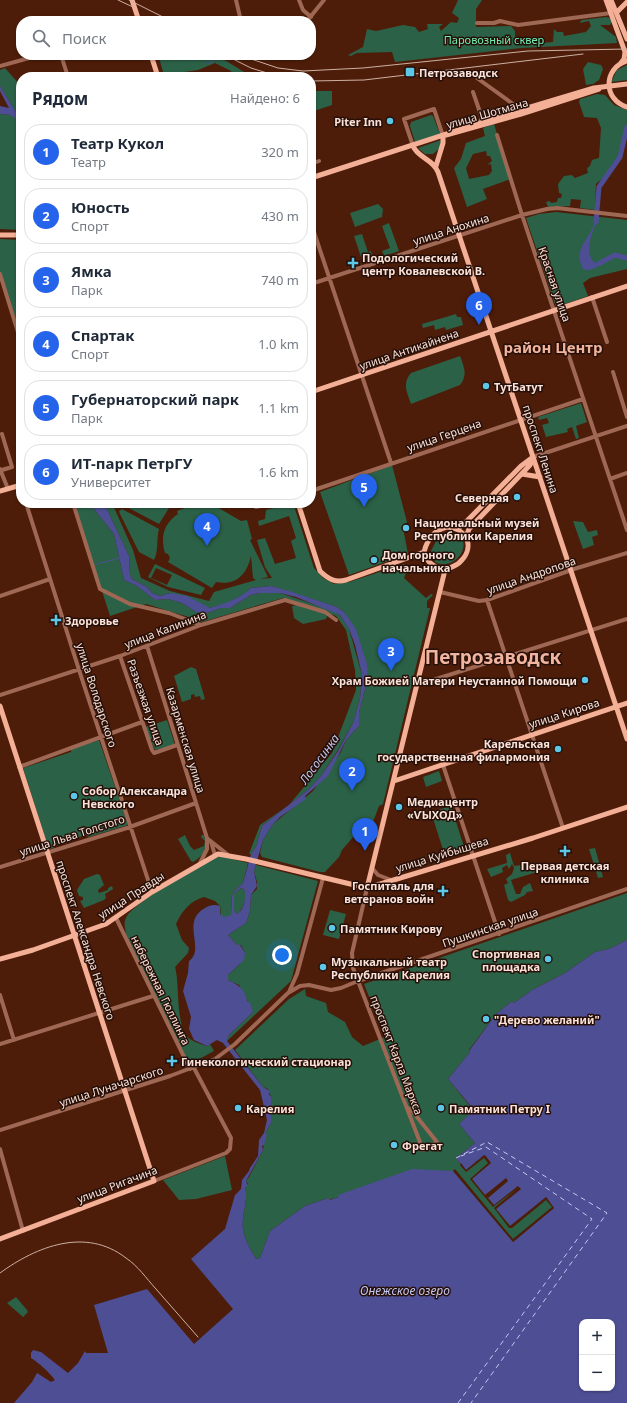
<!DOCTYPE html>
<html lang="ru">
<meta charset="utf-8">
<style>
body{margin:0;font-family:"Noto Sans",sans-serif;background:#f2f2f3;color:#1f2937}
.controls{position:absolute;right:12px;bottom:12px;display:grid;overflow:hidden;border-radius:8px;box-shadow:0 1px 3px #0004}
.controls button{width:36px;height:36px;display:grid;place-items:center;padding:0;border:0;border-bottom:1px solid #e0e1e3;background:#fff;color:#1f2937;font:20px sans-serif}
.you{position:absolute;left:282px;top:955px;width:14px;height:14px;margin:-10px;border:3px solid #fff;border-radius:50%;background:#1a73e8;box-shadow:0 0 0 6px #1a73e833}
.badge{display:grid;place-items:center;width:26px;height:26px;border-radius:50%;background:#2563eb;color:#fff;font-size:13px;font-weight:700}
.pin{position:absolute;translate:-50% -33px;filter:drop-shadow(0 1px 2px #0008)}
.pin::after{content:'';position:absolute;top:21px;width:14px;height:12px;background:inherit;clip-path:polygon(0 0,100% 0,50% 100%)}
.list{margin:0;padding:0;list-style:none}
h2{display:flex;justify-content:space-between;align-items:center;height:52px;margin:0;padding:0 16px;font-size:17px}
h2 small{font-size:13px;font-weight:400;color:#747a83}
.list li{display:grid;grid-template-columns:26px 1fr auto;gap:12px;align-items:center;box-sizing:border-box;height:56px;margin:0 8px 8px;padding:0 8px;border:1px solid #e0e1e3;border-radius:16px}
.list b{display:block;font-size:15px;white-space:nowrap}
.list p{margin:0;font-size:13px;white-space:nowrap;color:#747a83}
.list em{font-size:13px;font-style:normal;color:#747a83}
.icon{flex:none;width:22px;height:22px;fill:none;stroke:currentColor;stroke-width:2;stroke-linecap:round;stroke-linejoin:round}
.map{position:relative;flex:none;width:627px;height:1403px;overflow:hidden}
.search{position:absolute;background:#fff;box-shadow:0 1px 3px #0004;left:16px;top:16px;width:300px;height:44px;display:flex;align-items:center;gap:10px;box-sizing:border-box;padding:0 14px;border-radius:16px;color:#747a83;font-size:15px}
.panel{position:absolute;background:#fff;box-shadow:0 1px 3px #0004;left:16px;top:72px;width:300px;height:436px;border-radius:16px}
.map>svg:first-child{display:block}
.green{fill:#2b6147;fill-rule:evenodd}
.water{fill:#4d4e94;fill-rule:evenodd}
.pier{fill:#4d1d0a}
.lines{fill:none;stroke-linecap:round;stroke-linejoin:round}
.stream{stroke:#4d4e94;stroke-width:1}
.river{stroke:#4d4e94;stroke-width:5}
.ferry{stroke:#c3c8f0;stroke-width:1;stroke-dasharray:5 4;stroke-linecap:butt}
.minor{stroke:#9f6854;stroke-width:4}
.major{stroke:#f4af97;stroke-width:5}
.rail{stroke:#ceb0a3;stroke-width:1}
.poi-dot{fill:#5cc7e7;stroke:#250f08;stroke-width:1.5}
.labels{text-anchor:middle;dominant-baseline:central;stroke-width:3;stroke-linejoin:round;paint-order:stroke}
.park-label{font-size:11px;fill:#70eeb2;stroke:#250f08}
.poi-label{font-size:11px;font-weight:bold;fill:#fbe2d8;stroke:#250f08;text-anchor:start}
.street-label{font-size:11px;fill:#fbe2d8;stroke:#250f08}
.water-label{font-size:12px;font-style:italic;fill:#c3c8f0;stroke:#250f08}
.district-label{font-size:15px;font-weight:bold;fill:#f1b49e;stroke:#250f08}
.town-label{font-size:19px;font-weight:bold;fill:#f1b49e;stroke:#250f08}
</style>
<div class="map">
<svg width="627" height="1403" viewBox="0 0 627 1403">
<rect width="100%" height="100%" fill="#4d1d0a"/>
<path class="green" d="M458 0H482L476 9V27L511 26 515 31V36L518 43 527 41 531 44 553 42 554 29 557 32H563L564 36 586 32 591 26 589 21 579 23 582 20 606 17 610 18 612 22 610 25H600L616 37 617 43 521 48 395 62 392 52 357 53 351 56 348 55 363 47 367 29 376 31 403 25 415 27 419 32 428 29 427 24H443L439 27 441 31 451 22 457 23 459 18 452 13Z
M162 55H188L207 60 209 55C222 55 241 72 254 77H232L231 71 215 63 198 70 164 75 159 58 163 57Z
M588 62 601 65 603 69 599 80 593 84 586 85 583 69Z
M627 65V80L611 82 617 70Z
M5 68 21 86V116L16 112 0 86V70Z
M311 91H332V105L311 112Z
M597 94 605 95 614 105 627 110C627 134 627 144 616 165L611 166 605 176 596 184 595 210 580 208 581 200 571 199 570 206 548 207 546 202 550 201 551 203 557 202 558 198H561L562 194 559 193 558 184 564 176 572 175 575 178 588 173 587 168 590 166 592 160 599 158 601 128 597 118 584 117 579 102 580 99Z
M0 114 12 115 21 124V230L0 229Z
M431 115 433 116 440 134 415 142 410 126 411 122Z
M494 124 511 179 483 189 487 199 467 207 454 168 461 159 466 143 485 136 483 128ZM486 151 487 156H490L492 161 487 165 491 164 492 171 489 175 469 179 466 168 473 154Z
M441 140 440 148 433 154H425L418 148Z
M378 204 383 209 382 217 355 227 350 213Z
M556 212 627 220V269L590 278 583 283 588 296 556 307 526 218 539 214Z
M389 223 399 251 384 256 382 251 390 248 382 226Z
M362 234 368 252 371 251 373 259 363 263 354 236Z
M0 239 21 240V335L0 271Z
M456 314 457 317H461L463 325 446 330 445 327 435 330 434 325 423 328 422 324Z
M460 356C464 367 468 375 460 385L411 404C407 392 402 383 411 373Z
M581 403 587 422 576 426 579 438 576 439 572 427 567 429 568 432 546 437 542 425 549 423 547 418 539 420 538 417Z
M392 465 407 522 403 528 408 554 349 575 320 492Z
M74 503H93L94 509 114 534 124 580 137 586 155 600 168 599 182 603 196 612 207 613 221 608H230L251 595 260 593H280L331 610 340 615 349 629 362 675 360 699 353 723 338 750 321 776 309 789 262 826 256 847 251 854H249L260 825 289 805 332 753 356 690 355 670 346 630 336 616 328 613 326 619 303 624 294 618 292 606 303 604 283 598 192 625 195 619 146 604 110 616Z
M104 503H112L133 550 141 578 170 591 209 601 214 592 256 580 253 578 251 556C247 575 235 586 216 582L212 588 168 562 170 558 168 554 165 553C160 537 164 523 178 514L177 511 190 506V504L185 503H210L241 521 247 520 252 539 250 540 268 577 260 579 272 578 265 567 257 540 265 538 275 564 296 558 291 541 296 538 289 516 259 526 258 521 265 519 266 510 293 503 314 568 323 578 334 584 349 582 404 564 405 566 401 568 406 573 404 578 426 598 431 594 433 595 427 601V608H430L383 804 379 806 373 822 358 835 354 836 342 850 339 857 325 872H320L262 857 260 853 263 840 273 824 313 791 341 752 346 740 359 726V712L368 678 359 640 344 612 337 607 271 586 251 588 246 593 228 603 210 608 170 593 160 596 152 593 147 587 132 579 130 575 129 556Z
M123 503H170L169 508 159 524 123 505Z
M122 509 159 529C156 540 159 550 154 560L139 552 120 514 119 511Z
M573 521 583 522 588 532 597 530 598 535 592 537 594 545 583 549Z
M445 533 458 534C474 547 452 572 435 562L431 551 437 539Z
M155 564 205 588 201 595 168 587 148 577ZM156 568 172 575 167 585 151 578Z
M191 667 196 669 205 699 201 700 200 696 195 697 194 694 191 695V699L182 702 174 676Z
M167 720 175 745 155 750 145 727Z
M99 740 128 825 89 837 86 835 54 845V848L49 849 23 768 71 752V749Z
M439 771 442 781 426 787 423 777Z
M451 806 465 850 445 856 431 812Z
M185 835 190 846 194 850 204 846 205 841 201 837 202 835H204C208 847 204 856 193 862L191 861 178 839Z
M595 848 603 877 598 878 589 849Z
M510 853 514 866 537 863V872L511 880 516 894H520L523 887 530 883 533 891 527 892 525 895 511 902 508 900 504 885 508 883 506 879 512 874 514 868 512 864 509 869 507 865 502 868 503 872 491 877 487 869 507 863 506 855Z
M220 856 248 863 243 883 234 891 232 896 231 915 227 918C217 917 222 912 220 906L215 901 204 897C190 901 182 911 176 924L182 940 189 948 188 953 175 967C180 983 175 1030 190 1039 194 1042 201 1044 207 1046L210 1044 214 1051 192 1063 187 1062 126 934C125 927 123 922 127 916 136 902 203 861 220 856Z
M256 865 318 881 291 981 227 1041 229 1035 253 1012 239 985 228 980V975L239 965 245 953 241 945H237L228 935 246 923 250 911 251 895 257 889V882L254 871Z
M97 874 100 875 104 885 98 890 99 893 108 890V888L112 886 113 889 105 894 106 898 104 900 84 908 80 901 83 900V897L79 896 77 890 84 879Z
M241 888 244 889C248 898 244 905 239 913L237 914 234 910V893Z
M627 893V940L609 949 595 952 565 973 532 990 514 1003 512 1001 496 1014 469 1050 470 1052 448 1079 474 1111 459 1124 475 1143 456 1158 466 1170 485 1155 518 1186 546 1197 554 1208 513 1242 339 1197 329 1200 328 1198 305 1206 270 1231 260 1258 256 1259C251 1250 244 1239 243 1229 241 1215 249 1201 245 1187L248 1184 246 1181 249 1177 263 1150 265 1133 271 1123V1097L268 1089 263 1087 235 1050 289 999 305 989 306 996 326 1003 328 1012 345 1022 352 1037 363 1046 385 1037 364 984Z
M330 910 346 914 339 939 323 935Z
M225 1156 232 1190 196 1199 179 1200 163 1180Z
M16 1297 27 1310 28 1312 23 1317 7 1303Z"/>
<path class="water" d="M0 86 16 112 21 116V124L11 115 0 114V106L9 108 0 91Z
M595 217H598L597 221C592 233 583 253 595 263L604 261C598 267 591 272 583 269 571 246 595 237 595 217Z
M93 503H104L129 556 130 575 132 579 147 587 152 593 160 596 170 593 187 596 210 608C225 603 240 599 251 588L271 586 289 591 337 607 344 612 356 629 367 664 368 678 359 712V726L346 740 328 776 305 796 306 799 280 817 273 824 263 840 254 871 257 886 251 895 250 911 246 923 228 935 237 945H240L245 953 244 960 228 975V980C239 985 245 989 247 1001L250 1003 253 1012 229 1035 227 1041 263 1087 270 1091 269 1094 271 1097V1123L265 1133 267 1135 264 1145 262 1146 263 1150 246 1181 248 1186 245 1187C249 1201 241 1215 243 1229 244 1239 251 1250 256 1259L260 1258 270 1231 305 1206 328 1198 330 1200 339 1197 338 1195 412 1169 453 1171 513 1242 554 1208 546 1197 511 1226 496 1209 520 1189 518 1186 494 1206 488 1198 508 1181 506 1179 485 1195 472 1179 491 1163 484 1155 466 1170 456 1158 475 1143 459 1124 474 1110 448 1079 470 1052 469 1051 496 1014 512 1001 514 1003 532 990 565 973 595 952 609 949 627 940V1403H14L32 1382 37 1373 51 1382 55 1380C49 1372 39 1363 31 1358V1353L33 1350 41 1352 68 1373 78 1363 85 1351 86 1353H108L94 1305 147 1289 194 1344 233 1309 191 1259 225 1229 235 1195 241 1189 242 1180 249 1171 250 1168 258 1156 259 1140 264 1133 267 1120 260 1090 223 1043 217 1040 207 1046 194 1040 189 1029 191 1017 183 991 188 973 189 961C206 949 180 922 205 908 210 905 214 904 220 906V914L224 917 231 915 232 896 234 891 243 883 251 854 256 847 262 826 309 789 321 776 338 751 353 723 360 699 362 675 355 645 349 629 340 615 296 597 280 593H260L251 595 230 608H221L207 613 196 612 182 603 168 599 155 600 137 586 124 580 114 534 94 509ZM241 888 244 889C247 897 244 910 237 914L234 910V893ZM582 1322H612V1388H582Z"/>
<path class="pier" d="M485 1155 491 1163 472 1179 485 1195 506 1178 508 1181 488 1198 494 1205 518 1186 521 1189 496 1209 510 1226 546 1197 554 1208 513 1242 453 1171 455 1169 513 1239 552 1207 546 1200 512 1228H509L494 1208 518 1188 493 1207 470 1179 488 1163 484 1158 466 1172 460 1165 461 1163 466 1170Z"/>
<g class="lines">
<path class="stream" d="M206 63H210L218 55
M97 564 120 558"/>
<path class="river" d="M596 222 599 187 620 157 627 127
M598 264 615 255 627 258"/>
<path class="ferry" d="M456 1158 487 1142 607 1213 471 1403
M458 1403 592 1219 486 1147 461 1156"/>
<path class="minor" d="M236 0 241 21
M299 0 303 10 311 17
M307 21 324 0
M477 23H494L500 21 518 25 611 13
M61 55 68 77
M0 66 40 55
M477 78 513 104 515 108 514 112
M473 92 482 118 480 122
M497 135 522 215 627 530
M413 146 404 119 434 109 443 136
M311 164 319 161
M311 223 391 463
M0 274 21 342
M311 284 522 215 547 209 557 208 627 216
M592 297 607 342
M613 372 627 417
M533 457 627 426
M0 469 8 489
M2 470 12 467 2 434
M610 479 627 473
M311 491 583 399
M26 503 79 670 152 892
M73 503 100 589 130 604 169 613 201 625
M250 503 256 507 273 503
M440 592 479 601 487 600 574 569 627 553
M0 596 50 579
M487 600 563 828
M147 646 207 838V849L200 863
M120 656 152 750 154 753 157 752 177 745
M417 685 627 619
M0 695 120 656 201 625 285 600 325 612 336 620
M443 765 499 934
M19 767 142 722
M208 839 227 854
M211 842 215 855
M0 867 127 828 196 803
M372 868 378 875 391 880
M367 888 352 953 353 968 423 1150 437 1142 413 1112 408 1108
M116 918 190 1069
M289 992 297 974 323 878
M0 995 14 1040
M0 1044 153 996
M0 1130 170 1076 215 1059 235 1044 288 993 300 986 309 985 331 990 341 988 358 981 627 889
M0 1149 23 1231
M154 1181 226 1153 230 1149 231 1138 194 1068"/>
<path class="major" d="M132 0 139 21
M606 0 625 52 624 59 620 64
M611 0 627 39
M617 12 627 2
M151 55 158 77
M627 61C603 68 603 100 627 107
M446 135 521 114 599 89
M413 146C418 158 433 159 438 172L627 739
M436 166 443 143V136
M311 178 514 112 594 88 627 84
M0 235H21
M311 392 627 286
M522 474 540 477
M0 491 21 485
M298 503 320 571C328 579 335 583 346 580L424 552
M447 527C469 529 475 549 459 563 455 566 450 568 445 570 434 568 427 563 424 552 427 540 434 530 447 527Z
M457 528 463 525 521 466 533 457
M466 537 469 529 530 465 533 457
M0 706 154 1181 0 1239
M394 781 627 703
M367 888 445 570
M0 959 33 950 106 924 152 892 218 854 246 859 367 888 533 838 627 807"/>
<path class="rail" d="M118 0 133 7
M129 0 171 21
M225 55 251 68 280 77
M239 55 278 68 303 71 363 68 528 51 627 49
M311 81 364 80 583 54
M0 1273C37 1246 86 1227 126 1258 138 1266 146 1278 156 1289 170 1305 184 1321 198 1337"/>
</g>
<g class="poi-dot">
<rect x="405" y="67" width="10" height="10" rx="2"/>
<circle cx="390" cy="121" r="4"/>
<path d="M351 257h4v4h4v4h-4v4h-4v-4h-4v-4h4z"/>
<circle cx="486" cy="386" r="4"/>
<circle cx="517" cy="497" r="4"/>
<circle cx="406" cy="528" r="4"/>
<circle cx="374" cy="560" r="4"/>
<path d="M54 614h4v4h4v4h-4v4h-4v-4h-4v-4h4z"/>
<circle cx="585" cy="680" r="4"/>
<circle cx="558" cy="749" r="4"/>
<circle cx="74" cy="796" r="4"/>
<circle cx="399" cy="807" r="4"/>
<path d="M563 845h4v4h4v4h-4v4h-4v-4h-4v-4h4z"/>
<path d="M441 885h4v4h4v4h-4v4h-4v-4h-4v-4h4z"/>
<circle cx="332" cy="928" r="4"/>
<circle cx="548" cy="959" r="4"/>
<circle cx="323" cy="967" r="4"/>
<circle cx="486" cy="1019" r="4"/>
<path d="M170 1055h4v4h4v4h-4v4h-4v-4h-4v-4h4z"/>
<circle cx="238" cy="1108" r="4"/>
<circle cx="441" cy="1108" r="4"/>
<circle cx="394" cy="1145" r="4"/>
</g>
<g class="labels">
<g class="park-label">
<text x="494" y="39">Паровозный сквер</text>
</g>
<g class="poi-label">
<text x="419" y="72">Петрозаводск</text>
<text x="382" y="121" text-anchor="end">Piter Inn</text>
<text x="362" y="257">Подологический<tspan x="362" dy="13">центр Ковалевской В.</tspan></text>
<text x="494" y="386">ТутБатут</text>
<text x="509" y="497" text-anchor="end">Северная</text>
<text x="414" y="522">Национальный музей<tspan x="414" dy="13">Республики Карелия</tspan></text>
<text x="382" y="554">Дом горного<tspan x="382" dy="13">начальника</tspan></text>
<text x="65" y="620">Здоровье</text>
<text x="577" y="680" text-anchor="end">Храм Божией Матери Неустанной Помощи</text>
<text x="550" y="743" text-anchor="end">Карельская<tspan x="550" dy="13">государственная филармония</tspan></text>
<text x="82" y="790">Собор Александра<tspan x="82" dy="13">Невского</tspan></text>
<text x="407" y="801">Медиацентр<tspan x="407" dy="13">«ѴЫХОД»</tspan></text>
<text x="565" y="865" text-anchor="middle">Первая детская<tspan x="565" dy="13">клиника</tspan></text>
<text x="434" y="885" text-anchor="end">Госпиталь для<tspan x="434" dy="13">ветеранов войн</tspan></text>
<text x="340" y="928">Памятник Кирову</text>
<text x="540" y="953" text-anchor="end">Спортивная<tspan x="540" dy="13">площадка</tspan></text>
<text x="331" y="961">Музыкальный театр<tspan x="331" dy="13">Республики Карелия</tspan></text>
<text x="494" y="1019">"Дерево желаний"</text>
<text x="181" y="1061">Гинекологический стационар</text>
<text x="246" y="1108">Карелия</text>
<text x="449" y="1108">Памятник Петру I</text>
<text x="402" y="1145">Фрегат</text>
</g>
<g class="street-label">
<text transform="translate(487 113) rotate(-16)">улица Шотмана</text>
<text transform="translate(451 229) rotate(-18)">улица Анохина</text>
<text transform="translate(555 284) rotate(71)">Красная улица</text>
<text transform="translate(409 349) rotate(-19)">улица Антикайнена</text>
<text transform="translate(444 435) rotate(-19)">улица Герцена</text>
<text transform="translate(541 449) rotate(72)">проспект Ленина</text>
<text transform="translate(531 575) rotate(-19)">улица Андропова</text>
<text transform="translate(165 629) rotate(-21)">улица Калинина</text>
<text transform="translate(97 695) rotate(72)">улица Володарского</text>
<text transform="translate(146 702) rotate(71)">Разъезжая улица</text>
<text transform="translate(564 713) rotate(-18)">улица Кирова</text>
<text transform="translate(186 740) rotate(73)">Казарменская улица</text>
<text transform="translate(72 835) rotate(-18)">улица Льва Толстого</text>
<text transform="translate(442 854) rotate(-17)">улица Куйбышева</text>
<text transform="translate(131 895) rotate(-33)">улица Правды</text>
<text transform="translate(490 927) rotate(-19)">Пушкинская улица</text>
<text transform="translate(86 940) rotate(72)">проспект Александра Невского</text>
<text transform="translate(161 990) rotate(64)">набережная Гюллинга</text>
<text transform="translate(397 1055) rotate(69)">проспект Карла Маркса</text>
<text transform="translate(111 1086) rotate(-18)">улица Луначарского</text>
<text transform="translate(117 1184) rotate(-21)">улица Ригачина</text>
</g>
<g class="water-label">
<text transform="translate(319 759) rotate(-54)">Лососинка</text>
<text x="405" y="1290">Онежское озеро</text>
</g>
<g class="district-label">
<text x="553" y="347">район Центр</text>
</g>
<g class="town-label">
<text x="493" y="657">Петрозаводск</text>
</g>
</g>
</svg>
<div class="controls">
<button>+</button>
<button>−</button>
</div>
<div class="you"></div>
<div class="pin badge" style="left:365px;top:851px">1</div>
<div class="pin badge" style="left:352px;top:791px">2</div>
<div class="pin badge" style="left:391px;top:671px">3</div>
<div class="pin badge" style="left:207px;top:546px">4</div>
<div class="pin badge" style="left:364px;top:507px">5</div>
<div class="pin badge" style="left:479px;top:325px">6</div>
<div class="search"><svg class="icon" aria-label="search" viewBox="0 0 24 24"><circle cx="10" cy="10" r="6"/><path d="M15 15l6 6"/></svg>Поиск</div>
<section class="panel">
<h2>Рядом<small>Найдено: 6</small></h2>
<ul class="list">
<li><span class="badge">1</span><div><b>Театр Кукол</b><p>Театр</p></div><em>320 m</em></li>
<li><span class="badge">2</span><div><b>Юность</b><p>Спорт</p></div><em>430 m</em></li>
<li><span class="badge">3</span><div><b>Ямка</b><p>Парк</p></div><em>740 m</em></li>
<li><span class="badge">4</span><div><b>Спартак</b><p>Спорт</p></div><em>1.0 km</em></li>
<li><span class="badge">5</span><div><b>Губернаторский парк</b><p>Парк</p></div><em>1.1 km</em></li>
<li><span class="badge">6</span><div><b>ИТ-парк ПетрГУ</b><p>Университет</p></div><em>1.6 km</em></li>
</ul>
</section>
</div>
